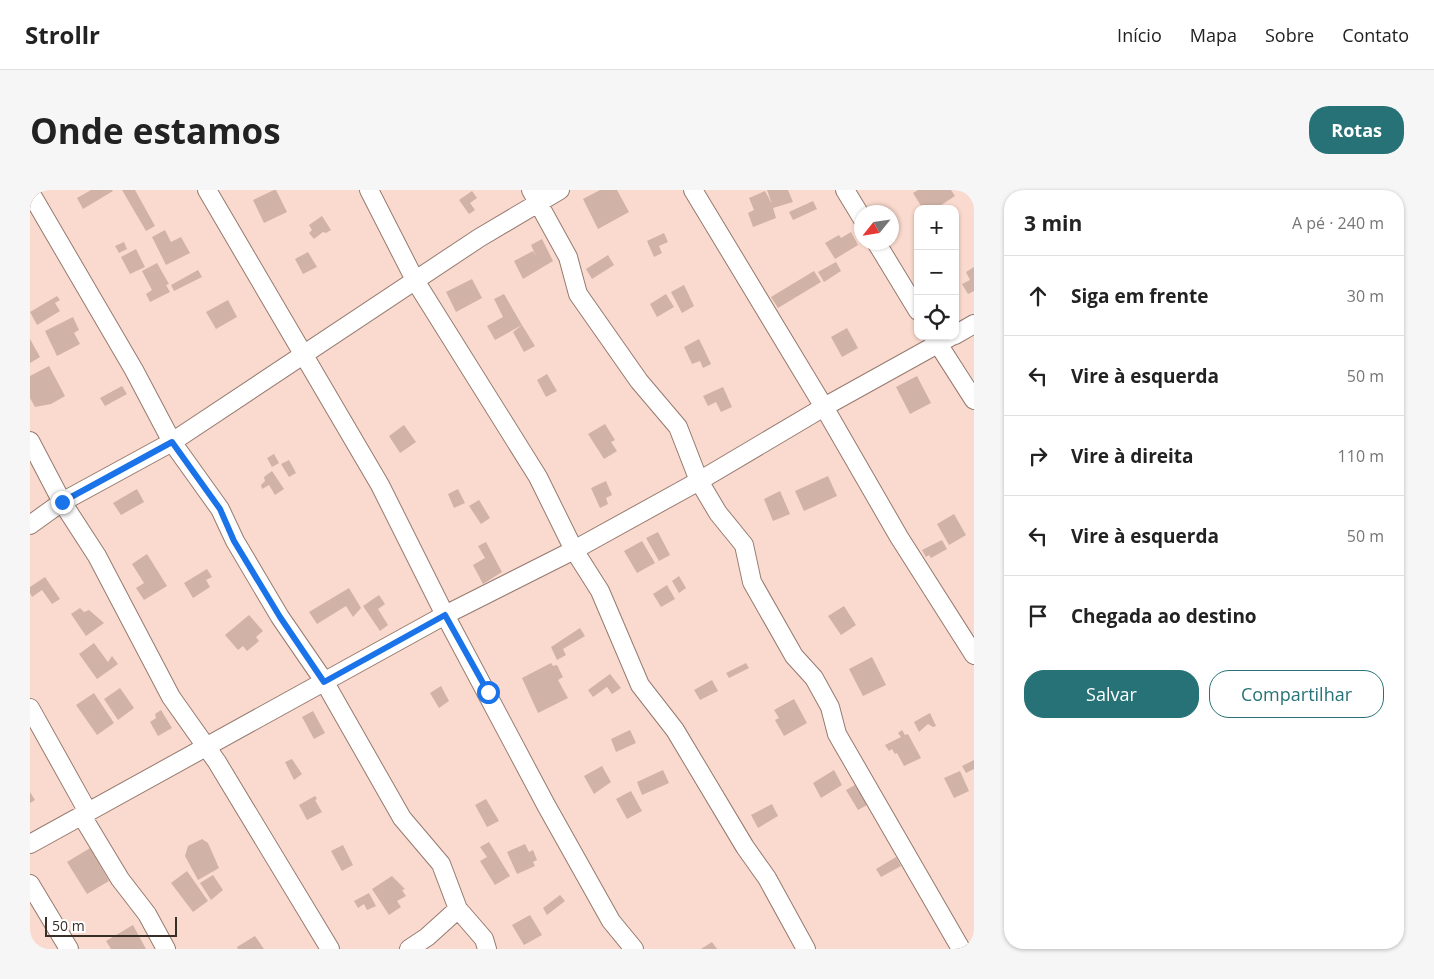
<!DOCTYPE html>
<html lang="pt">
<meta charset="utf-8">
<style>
body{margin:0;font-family:"Open Sans",sans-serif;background:#f6f6f6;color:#222}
.controls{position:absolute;right:15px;top:15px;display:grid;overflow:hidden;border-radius:10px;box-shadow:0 1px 4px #0004}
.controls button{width:45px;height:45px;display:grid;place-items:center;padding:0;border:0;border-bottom:1px solid #e0e0e0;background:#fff;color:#222;font:25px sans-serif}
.compass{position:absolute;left:824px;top:15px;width:45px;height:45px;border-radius:50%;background:#fff;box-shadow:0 1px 4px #0004;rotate:240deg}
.scale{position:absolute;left:15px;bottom:12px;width:132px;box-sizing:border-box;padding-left:5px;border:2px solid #392d28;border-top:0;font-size:14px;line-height:18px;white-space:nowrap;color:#392d28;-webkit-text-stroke:4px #fff;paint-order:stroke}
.stop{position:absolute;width:15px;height:15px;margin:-11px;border:4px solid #1a73e8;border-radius:50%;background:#fff}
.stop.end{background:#1a73e8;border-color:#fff;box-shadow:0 1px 5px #0008}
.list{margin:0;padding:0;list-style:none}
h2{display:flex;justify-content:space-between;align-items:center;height:65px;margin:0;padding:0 20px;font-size:21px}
h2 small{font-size:16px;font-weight:400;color:#767676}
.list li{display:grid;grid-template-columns:32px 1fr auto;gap:15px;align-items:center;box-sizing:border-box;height:80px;padding:0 20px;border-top:1px solid #e0e0e0}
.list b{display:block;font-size:19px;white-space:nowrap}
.list em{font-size:16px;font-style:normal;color:#767676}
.actions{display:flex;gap:10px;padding:15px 20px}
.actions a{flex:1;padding:11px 0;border:1px solid #277277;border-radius:20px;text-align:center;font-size:18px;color:#277277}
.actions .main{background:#277277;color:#fff}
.icon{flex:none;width:28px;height:28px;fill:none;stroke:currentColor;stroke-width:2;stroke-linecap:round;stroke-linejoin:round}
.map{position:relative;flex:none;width:944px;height:759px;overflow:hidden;border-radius:20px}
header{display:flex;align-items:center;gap:30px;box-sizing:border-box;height:70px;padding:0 25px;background:#fff;border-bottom:1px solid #e0e0e0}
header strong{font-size:24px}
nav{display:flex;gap:28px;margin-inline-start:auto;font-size:18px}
.intro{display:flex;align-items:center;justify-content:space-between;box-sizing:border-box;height:120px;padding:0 30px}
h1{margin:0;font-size:35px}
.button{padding:12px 22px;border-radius:20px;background:#277277;color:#fff;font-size:18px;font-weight:700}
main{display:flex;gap:30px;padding:0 30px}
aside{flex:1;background:#fff;border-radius:20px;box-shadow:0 1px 4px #0004}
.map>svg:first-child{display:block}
.building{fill:#d0b2a6}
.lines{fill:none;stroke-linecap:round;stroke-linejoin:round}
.street-casing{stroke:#967a6f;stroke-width:20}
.street{stroke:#fff;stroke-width:18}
.route{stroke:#1a73e8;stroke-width:6}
</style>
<header>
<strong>Strollr</strong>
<nav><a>Início</a><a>Mapa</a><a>Sobre</a><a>Contato</a></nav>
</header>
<div class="intro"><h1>Onde estamos</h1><a class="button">Rotas</a></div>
<main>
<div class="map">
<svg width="944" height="759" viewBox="0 0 944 759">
<rect width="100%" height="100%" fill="#fadace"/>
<path class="building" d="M61 0H82L83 1 53 19 47 8Z
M92 0H105L125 36 116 41Z
M244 0H246L257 22 234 33 223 10Z
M570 0H587L599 22 568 39 553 9Z
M737 0H758L763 12 743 18 746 28 723 37 718 23 724 20 719 8 735 1 742 14Z
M888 0H921L925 6 905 19H893L883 3Z
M442 1 447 8 440 13 445 20 439 24 429 10Z
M783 11 787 19 763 30 759 22Z
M292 26 301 40 296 43 293 42 284 49 279 43 282 40 279 35Z
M135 40 141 52 151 47 160 63 136 75 122 47Z
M821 42 828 55 805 69 795 53 809 45 811 48Z
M634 43 638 52 629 56 632 63 624 67 617 51Z
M512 49 523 71 493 89 484 71 503 61 506 66 501 55Z
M94 52 97 59 89 63 85 56Z
M106 59 115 77 100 84 91 67Z
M278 62 287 77 273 84 265 69Z
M578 65 584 75 562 89 556 79Z
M806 72 811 81 794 92 788 82Z
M127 73 139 94 136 95 140 102 120 112 116 104 122 100 112 81Z
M944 77V101L938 104 932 94 940 90 936 82Z
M168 80 172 87 144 101 141 95Z
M784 81 791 92 748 118 741 107Z
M442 89 452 108 426 122 416 102Z
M654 95 664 116 652 123 641 102Z
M474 104 492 135 465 150 457 136 473 127 464 109Z
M636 104 644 117 627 127 620 114Z
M27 106 30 110 25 113 30 121 7 135 0 122Z
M198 110 207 127 186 139 176 122Z
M43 127 49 140 44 143 50 154 27 166 15 141Z
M492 135 505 156 494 162 483 142Z
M817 138 828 158 812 167 801 147Z
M0 149 10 167 0 173Z
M669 149 681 174 673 178 670 171 662 174 654 157Z
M19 176 35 206 21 214 5 217 0 208V186Z
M517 184 527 201 516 207 507 190Z
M887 186 901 213 880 224 866 197Z
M92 196 97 204 75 216 70 208Z
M693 197 702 217 691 222 686 212 678 216 673 206Z
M575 234 585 250 581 252 587 261 574 269 558 244Z
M374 235 386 252 370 263 359 246Z
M244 264 249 273 242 277 237 268Z
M259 270 266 283 259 287 251 274Z
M242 281 254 299 245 305 239 295 232 299 231 295 235 291 234 287Z
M798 286 807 306 774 321 765 301Z
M576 291 582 305 576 308 578 314 570 318 561 298Z
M107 299 114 312 91 325 83 313Z
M428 299 435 313 424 318 418 304Z
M750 301 760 324 743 331 734 309Z
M449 310 460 328 451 334 439 316Z
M924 324 936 345 919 355 907 334Z
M628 342 640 365 629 371 616 348Z
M912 350 917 359 901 368 899 365 896 367 892 360Z
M612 351 625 373 607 383 594 361Z
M456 352 472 382 453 394 443 375 455 368 448 356Z
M117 364 137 396 114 410 106 398 114 393 102 374Z
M177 379 182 387 176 390 180 397 163 408 154 393Z
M649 386 656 398 649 403 642 391Z
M15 387 30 409 22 414 12 400 2 407 0 403V397Z
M637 395 645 409 631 417 623 404Z
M319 398 331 418 323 427 316 416 287 434 279 422Z
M349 405 355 414 348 419 358 435 350 441 333 416Z
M814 416 826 435 811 445 798 426Z
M50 418 54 422 59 420 74 433 56 446 41 424Z
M219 425 233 441 226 447 229 451 217 461 213 456 208 460 195 445Z
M550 438 555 446 533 459 536 465 527 470 521 457Z
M64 453 78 472 82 466 88 474 67 489 49 464Z
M842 467 856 495 833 506 819 479Z
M521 473 523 476 527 475 533 487 528 490 538 508 508 523 492 488Z
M716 473 719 478 699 488 696 483Z
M580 484 591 498 582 504 577 497 563 507 558 500Z
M682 490 688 501 670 510 664 500Z
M411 496 419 511 409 518 400 503Z
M90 498 104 518 88 530 74 509Z
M64 503 84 533 67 545 46 515Z
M764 509 777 533 754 546 745 530 749 528 744 520Z
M131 520 142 538 128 546 120 532 126 528 125 524Z
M283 521 295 543 284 549 272 527Z
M900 523 906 536 903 537 898 534 889 542 884 532Z
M600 540 606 553 586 562 581 549Z
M872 540 875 545 878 544 891 568 874 576 867 563 865 564 862 559 859 561 855 555 871 547 868 543Z
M262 569 272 584 264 590 255 572Z
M944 570V579L936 583 932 576Z
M572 576 581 592 564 604 554 586Z
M633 580 639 593 612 605 607 592Z
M804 580 812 595 791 608 783 593Z
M930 581 939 601 924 608 914 588Z
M825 595 837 615 828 620 816 600Z
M601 601 612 621 597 629 586 609Z
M0 602 5 610 0 613Z
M285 606 287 609 285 610 292 622 277 630 269 615Z
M456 609 469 631 457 637 445 615Z
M742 614 748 626 728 638 721 625Z
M172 649 178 653 189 678 168 690 155 666 158 656Z
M459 652 480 686 465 695 450 671 457 667 450 657Z
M495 654 499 662 503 660 507 670 503 672 505 676 487 684 477 662Z
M313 655 323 675 312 681 301 661Z
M60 658 79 691 57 704 37 672Z
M866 667 871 676 851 687 846 679Z
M157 681 178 711 163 722 141 693Z
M183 685 193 700 181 710 170 693Z
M362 686 375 699 372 700 376 706 367 711 371 717 359 725 342 699Z
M339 703 346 716 337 720 334 714 328 718 324 711Z
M530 705 535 711 517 725 513 718Z
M500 725 512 745 494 755 482 735Z
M103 735 116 759H81L76 751Z
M225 746 234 759H208L207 757Z
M0 747 6 759H0Z
M682 752 687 759H671Z"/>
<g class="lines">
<g class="street-casing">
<path id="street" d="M177 0 350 295 415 425 516 615 581 731 604 759
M339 0 386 92 508 287 544 360 570 401 610 495 645 540 715 657 737 688 776 759
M501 0 538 67 548 104 609 191 648 237 669 291 688 323 714 355 722 392 764 466 784 488 800 517 807 544 931 759
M663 0 794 217 869 347 944 465
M815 0 832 28
M0 2 104 180 142 252 190 319 205 351 250 427 294 491 372 628 411 674 428 719 454 749 457 759
M846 52 888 121
M925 145 944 134
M903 146 944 210
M0 251 32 312 67 366 141 507 187 572 300 759
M0 335 32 312 142 252 449 48 530 0
M0 518 58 622
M52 626 90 689 117 724 136 759
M0 654 415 425 544 360 669 291 794 217 922 146
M0 694 39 759
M379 759 397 747 428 719"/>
</g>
<use href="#street" class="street"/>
</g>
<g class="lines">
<path class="route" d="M32 312 142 252 190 319 204 351 250 427 294 492 415 425 458 502"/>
</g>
</svg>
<div class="controls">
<button>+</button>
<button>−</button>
<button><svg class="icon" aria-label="locate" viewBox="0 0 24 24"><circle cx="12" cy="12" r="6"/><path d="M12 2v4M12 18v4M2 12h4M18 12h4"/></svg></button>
</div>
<svg class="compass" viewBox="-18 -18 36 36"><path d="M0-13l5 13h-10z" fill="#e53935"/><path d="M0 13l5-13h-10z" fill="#767676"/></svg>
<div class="scale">50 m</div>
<div class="stop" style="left:458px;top:502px"></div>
<div class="stop end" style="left:32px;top:312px"></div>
</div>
<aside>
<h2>3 min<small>A pé · 240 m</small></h2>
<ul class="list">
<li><svg class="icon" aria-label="ahead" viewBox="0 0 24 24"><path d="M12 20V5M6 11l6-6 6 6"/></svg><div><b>Siga em frente</b></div><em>30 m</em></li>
<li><svg class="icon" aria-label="left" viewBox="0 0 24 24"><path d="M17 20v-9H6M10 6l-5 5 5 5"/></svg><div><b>Vire à esquerda</b></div><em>50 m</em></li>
<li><svg class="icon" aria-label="right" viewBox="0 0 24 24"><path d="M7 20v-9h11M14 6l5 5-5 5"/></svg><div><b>Vire à direita</b></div><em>110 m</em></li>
<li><svg class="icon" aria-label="left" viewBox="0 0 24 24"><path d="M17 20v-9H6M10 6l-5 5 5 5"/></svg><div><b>Vire à esquerda</b></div><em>50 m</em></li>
<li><svg class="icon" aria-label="arrive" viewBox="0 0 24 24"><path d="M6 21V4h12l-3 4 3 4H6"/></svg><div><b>Chegada ao destino</b></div></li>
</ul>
<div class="actions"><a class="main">Salvar</a><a>Compartilhar</a></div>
</aside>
</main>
